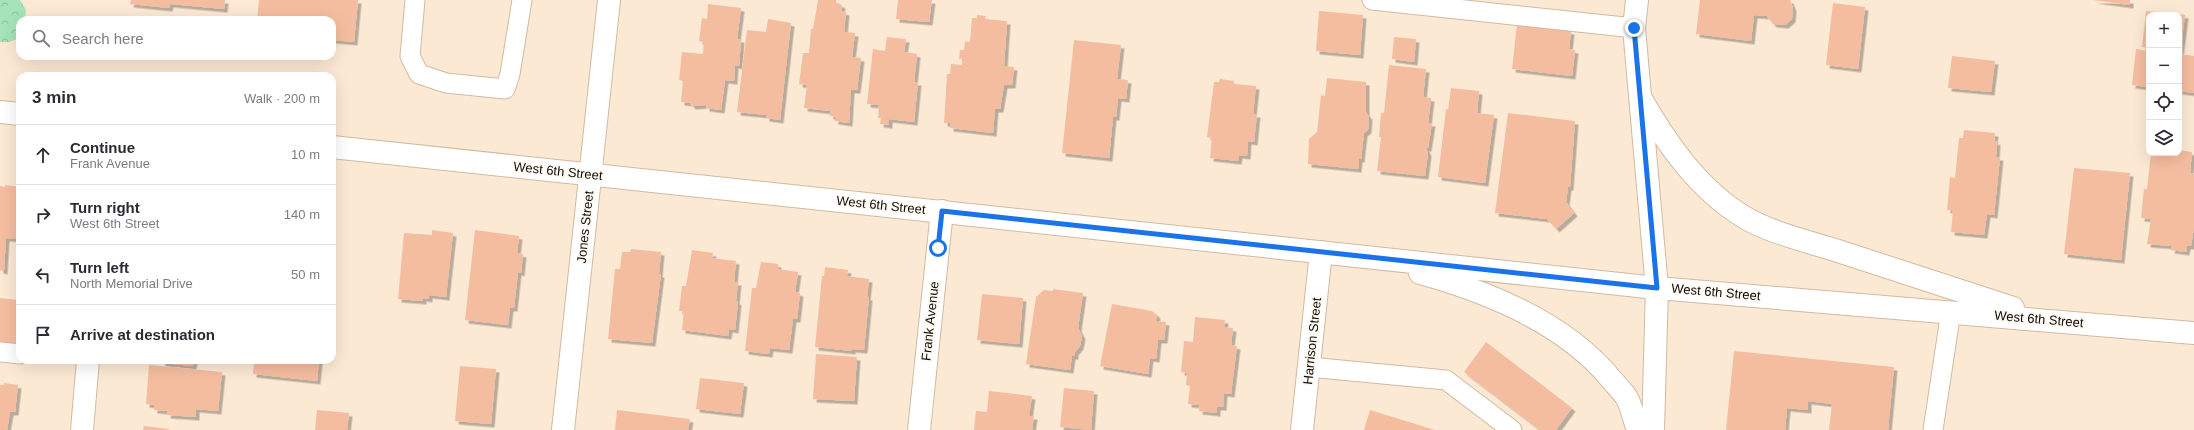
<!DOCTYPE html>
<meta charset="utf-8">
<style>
body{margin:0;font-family:Arial,sans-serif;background:#f2f2f3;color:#2b2b33}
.controls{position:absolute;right:12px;top:12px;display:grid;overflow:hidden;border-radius:8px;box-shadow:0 4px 16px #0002}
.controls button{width:36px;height:36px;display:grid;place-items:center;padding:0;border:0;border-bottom:1px solid #e1e1e2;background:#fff;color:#2b2b33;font:20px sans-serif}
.stop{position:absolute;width:12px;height:12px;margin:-9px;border:3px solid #1a73e8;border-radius:50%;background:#fff}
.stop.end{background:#1a73e8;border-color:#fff;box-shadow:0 1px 4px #0008}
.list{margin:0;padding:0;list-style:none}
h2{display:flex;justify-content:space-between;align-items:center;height:52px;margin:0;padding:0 16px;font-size:17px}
h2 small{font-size:13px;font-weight:400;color:#7c7c81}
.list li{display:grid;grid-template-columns:26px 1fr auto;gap:12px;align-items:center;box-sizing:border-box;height:60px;padding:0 16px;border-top:1px solid #e1e1e2}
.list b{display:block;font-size:15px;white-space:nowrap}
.list p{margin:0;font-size:13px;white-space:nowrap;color:#7c7c81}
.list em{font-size:13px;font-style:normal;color:#7c7c81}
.icon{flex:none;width:22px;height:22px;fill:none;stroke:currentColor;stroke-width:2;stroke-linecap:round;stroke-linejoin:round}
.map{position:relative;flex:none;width:2194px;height:430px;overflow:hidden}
.search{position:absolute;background:#fff;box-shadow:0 4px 16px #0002;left:16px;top:16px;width:320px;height:44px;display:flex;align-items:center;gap:10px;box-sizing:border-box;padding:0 14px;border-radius:12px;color:#7c7c81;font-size:15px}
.panel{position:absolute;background:#fff;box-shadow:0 4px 16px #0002;left:16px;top:72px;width:320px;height:292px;border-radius:12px}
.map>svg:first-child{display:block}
.park{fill:url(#park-crowns)}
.building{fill:#f5bda0;filter:url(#shadow)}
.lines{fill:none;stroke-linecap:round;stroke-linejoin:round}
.lane-casing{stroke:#d1baa1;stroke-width:21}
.street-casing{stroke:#d1baa1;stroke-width:24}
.secondary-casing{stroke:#d1baa1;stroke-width:24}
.lane{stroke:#fff;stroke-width:19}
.street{stroke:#fff;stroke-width:22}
.secondary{stroke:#fff;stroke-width:22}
.route{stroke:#1a73e8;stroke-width:5}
.labels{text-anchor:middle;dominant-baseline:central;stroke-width:3.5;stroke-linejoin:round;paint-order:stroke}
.street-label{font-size:13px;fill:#130b04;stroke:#fdf9f3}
</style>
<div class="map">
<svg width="2194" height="430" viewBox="0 0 2194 430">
<defs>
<pattern id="park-crowns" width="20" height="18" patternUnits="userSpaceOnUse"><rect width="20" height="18" fill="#a5e3ba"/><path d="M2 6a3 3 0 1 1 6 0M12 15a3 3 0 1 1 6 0" fill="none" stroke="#8dc19e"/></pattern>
<filter id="shadow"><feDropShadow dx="3.5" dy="3.5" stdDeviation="0" flood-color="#0004"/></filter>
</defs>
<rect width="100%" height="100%" fill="#fce9d4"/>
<path class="park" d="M0 0H20L26 10 25 20H20V38L9 42H0Z"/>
<path class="building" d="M131 0H225L224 9 170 4 169 8 130 4Z
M259 0H358L354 42 332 40V20H257Z
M818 0H836V3L842 5 841 11 846 12 844 32 855 33 852 57 861 58 857 90H851L849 123 835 121V117L830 116V111L804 108 807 85 799 84 803 53H809L811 29H813Z
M898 0H932L929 22 896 19Z
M1700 0H1790L1793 8 1792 19 1785 25 1773 24 1767 16 1754 15 1751 41 1696 34Z
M2093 0H2130V5Z
M1833 3 1865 7 1858 69 1826 65Z
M708 4 741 8 737 39H741L739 66 735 65 734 81 725 80 721 110 706 108V105L692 106 690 103 681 102 683 81 679 80 682 52 703 54 704 42 699 41 702 18 707 19Z
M1319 11 1363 15 1360 55 1316 51Z
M2146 11 2178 14 2149 15V48L2142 47Z
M2179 14 2185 15 2180 54H2179Z
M977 15 986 16 985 19 1007 21 1004 66 1014 67 1012 85H1004L1000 109H995L993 133 950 128 951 123H944L947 74H950L951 64 962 65V59H959L960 50H964L965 41 970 42 972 18H977Z
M768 19 791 23 780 120 766 118V115L737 112 747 30 766 32Z
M1517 25 1571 31 1569 49 1575 50 1572 76 1512 69Z
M887 37 906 39 904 52 917 54 914 82H918L914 122 889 119V125L880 124 881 118H878L879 105 867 104 873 49 885 51Z
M1394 37 1416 39 1414 62 1392 59Z
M1074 40 1121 45 1117 79 1128 80 1126 99 1118 98 1116 117H1113L1109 158 1062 153Z
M2136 49 2149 51V87L2132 85Z
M2179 54 2194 56V93L2179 91Z
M1952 56 1995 61 1991 92 1948 88Z
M1389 65 1426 69 1423 97 1431 98 1428 123H1432L1428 148H1426L1428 153 1425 176 1377 171 1381 137H1379L1381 113H1384Z
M1327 78 1366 82V112L1369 117 1368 130 1364 133 1361 159H1359L1358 169 1308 164 1309 139 1317 132 1321 95 1325 96Z
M1220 79 1234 81V84L1256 86 1253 114H1257L1254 142 1248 141 1247 156 1239 155 1238 161 1210 158 1212 138 1207 137 1214 82H1219Z
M1451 88 1479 91 1477 113 1494 115 1485 183 1438 177 1446 109 1448 110Z
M1508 113 1575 121 1570 187H1568L1566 202 1574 213 1556 229 1547 219 1495 213Z
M1964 130 1995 133 1994 142 1997 141 1996 157H2000L1994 215 1987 214 1984 235 1951 232 1953 210H1947L1950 177 1955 178 1959 138H1963Z
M2179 150 2192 152 2190 173 2194 174V227L2191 246H2187L2186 252 2171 250 2172 246 2147 244 2151 219 2141 218 2144 189H2147L2151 153H2179Z
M2074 168 2130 173 2121 260 2064 254Z
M5 185 20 187V239L6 238 4 271 0 270V186L5 187Z
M432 230 453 233 446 297 429 295V299L423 298V301L398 299 404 233 432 235Z
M475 230 519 236 517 253 523 254 521 273 518 272 514 308H510L508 325 465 320Z
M631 249 661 252 659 274H661L652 343 608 339 615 269H620L622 252H630Z
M692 250 713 253 712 258 736 261 734 282H738L736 301 738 302 735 330 729 329 728 336 682 330 684 311H679L682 286H686Z
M761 262 778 264V269L798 272 795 292 800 293 797 319H793L789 350 770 348 769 354 745 351 752 288H756Z
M825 267 848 270 847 276 869 279 867 297H869L864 350 852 349V351L815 347 822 276H824Z
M1053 289 1083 293 1078 328 1082 336 1080 346 1075 352V356H1072L1070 370 1026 364 1036 297 1044 290 1053 291Z
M982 294 1023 298 1019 344 977 340Z
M18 295 20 348 0 345V298L18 300Z
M1112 304 1152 311 1157 315 1156 321 1166 322 1164 340H1158L1156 359 1150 358 1148 374 1100 366Z
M1195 317 1225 320 1224 327 1233 328 1231 345 1237 346 1231 394 1224 393 1223 407H1217V413L1199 411 1200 405 1188 404 1190 386 1186 385 1187 373 1181 372 1184 341 1193 342Z
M1486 342 1572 408 1556 430H1540L1464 372Z
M1734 351 1894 367 1888 430H1829L1832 404 1808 401V410L1787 408 1785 430H1726Z
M816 354 857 357 854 401 813 399Z
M162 360H194L193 366 162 363Z
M254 360H319L317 381 253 374Z
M149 365 222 372 218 411 196 409V417L167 415 168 411 154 410V405L146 404Z
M460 366 496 369 491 424 455 421Z
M700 378 744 383 740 414 696 409Z
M4 383 18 385 15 412H10L7 430H0V385H4Z
M1064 388 1094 391 1091 430 1060 427Z
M989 391 1032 396 1029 416H1034L1032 430H974L976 411 987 412Z
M317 410 349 413 347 430H315Z
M617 410 690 419 688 430H615Z
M1370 410 1435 430H1364Z
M144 426 169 429V430H143Z"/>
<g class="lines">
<g class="lane-casing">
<path id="lane" d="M415 0 410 56 419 74 446 83 505 89 510 74 522 0
M1372 0 1634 28
M0 352 20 354
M1309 367 1446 380 1512 430
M1933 430 1951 311"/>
</g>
<g class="street-casing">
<path id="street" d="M82 430 88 360
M563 430 609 0
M919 430 942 211
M1302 430 1321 252"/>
</g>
<g class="secondary-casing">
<path id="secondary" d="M1637 0 1634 28 1657 288 1653 430
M1640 97C1666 143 1698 189 1744 217 1768 232 1810 242 1838 251 1896 270 1955 289 2013 308
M0 112 20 114
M332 147 1657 288 2194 333
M1420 273C1489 292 1565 323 1611 379 1616 385 1623 392 1627 398 1632 408 1634 420 1638 430"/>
</g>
<use href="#lane" class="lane"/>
<use href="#street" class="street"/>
<use href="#secondary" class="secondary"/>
</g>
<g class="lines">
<path class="route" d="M938 248 942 211 1657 288 1634 28"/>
</g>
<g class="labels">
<g class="street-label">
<text transform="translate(558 171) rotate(6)">West 6th Street</text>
<text transform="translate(881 205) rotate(6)">West 6th Street</text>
<text transform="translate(585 227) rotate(-84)">Jones Street</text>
<text transform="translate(1716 292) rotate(5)">West 6th Street</text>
<text transform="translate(2039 319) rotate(5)">West 6th Street</text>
<text transform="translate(930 321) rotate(-84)">Frank Avenue</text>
<text transform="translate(1312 341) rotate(-84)">Harrison Street</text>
</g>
</g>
</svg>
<div class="controls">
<button>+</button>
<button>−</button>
<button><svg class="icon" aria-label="locate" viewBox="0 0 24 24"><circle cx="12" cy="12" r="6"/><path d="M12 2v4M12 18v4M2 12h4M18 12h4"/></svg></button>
<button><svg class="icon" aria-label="layers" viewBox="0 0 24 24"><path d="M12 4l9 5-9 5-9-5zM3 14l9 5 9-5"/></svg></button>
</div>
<div class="stop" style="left:938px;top:248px"></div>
<div class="stop end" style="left:1634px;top:28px"></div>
<div class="search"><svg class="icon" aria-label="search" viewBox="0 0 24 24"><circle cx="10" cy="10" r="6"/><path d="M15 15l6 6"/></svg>Search here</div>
<section class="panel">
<h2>3 min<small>Walk · 200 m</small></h2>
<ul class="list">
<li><svg class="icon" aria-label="ahead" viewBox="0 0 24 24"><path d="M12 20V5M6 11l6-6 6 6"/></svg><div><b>Continue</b><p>Frank Avenue</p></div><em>10 m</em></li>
<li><svg class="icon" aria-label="right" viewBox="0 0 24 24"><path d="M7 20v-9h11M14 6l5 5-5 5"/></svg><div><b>Turn right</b><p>West 6th Street</p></div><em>140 m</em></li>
<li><svg class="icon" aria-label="left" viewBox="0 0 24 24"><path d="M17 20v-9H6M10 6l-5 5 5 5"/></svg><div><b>Turn left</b><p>North Memorial Drive</p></div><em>50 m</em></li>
<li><svg class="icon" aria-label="arrive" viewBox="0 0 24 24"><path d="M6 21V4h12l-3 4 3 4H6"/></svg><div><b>Arrive at destination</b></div></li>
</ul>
</section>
</div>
